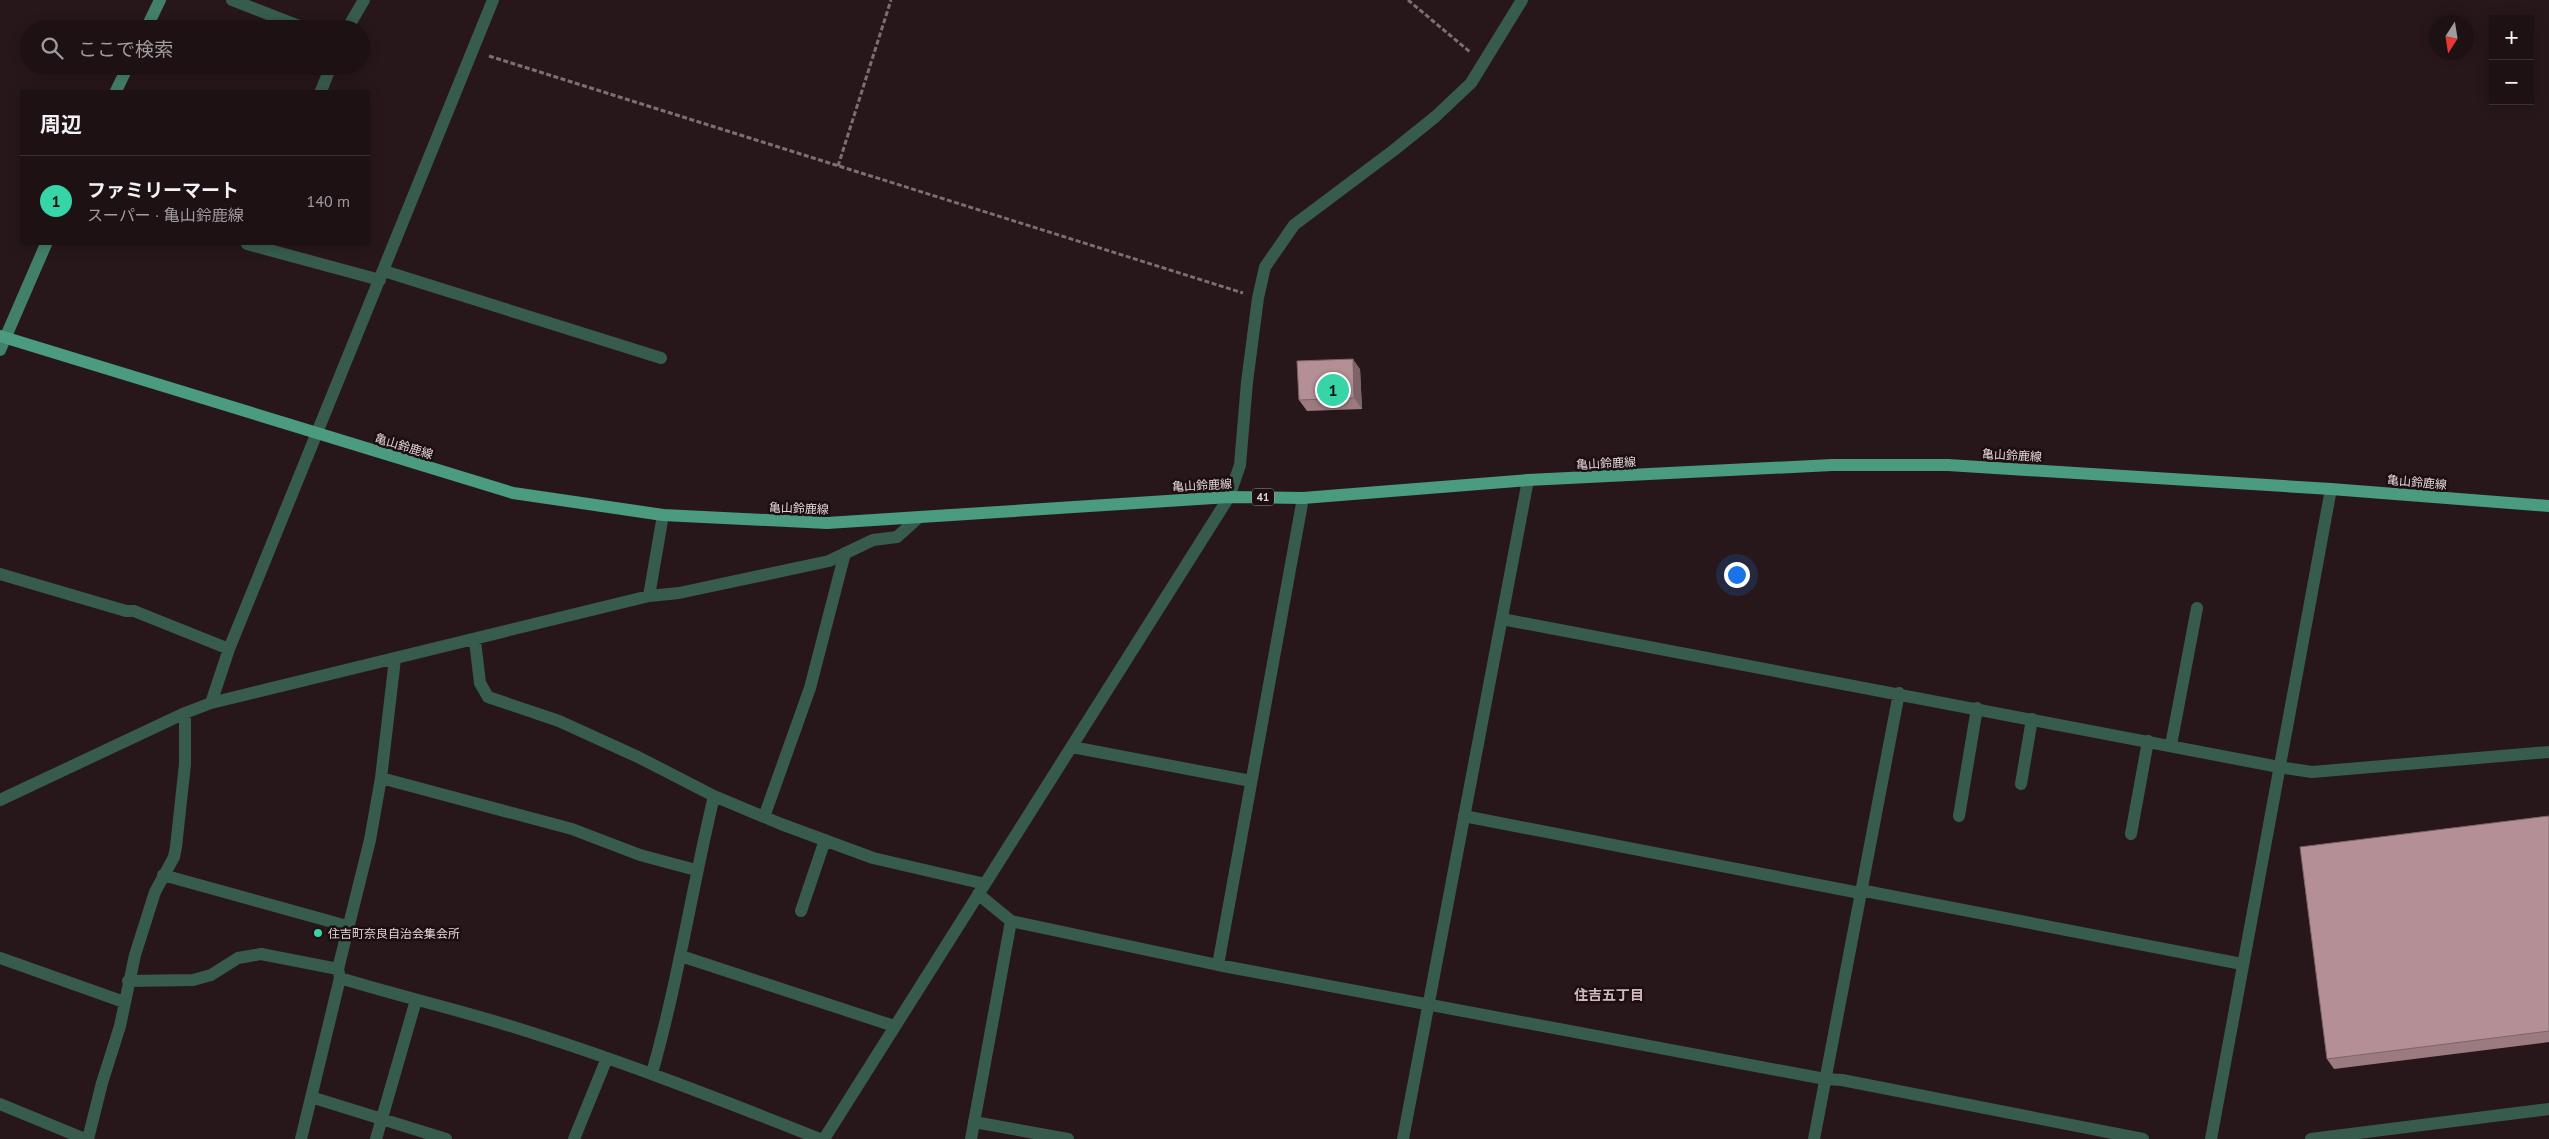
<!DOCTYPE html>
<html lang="ja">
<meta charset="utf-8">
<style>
body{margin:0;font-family:"PT Sans","Noto Sans JP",sans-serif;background:#2a1f22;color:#f1f3f6}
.controls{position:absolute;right:15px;top:15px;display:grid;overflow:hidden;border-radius:0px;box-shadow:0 2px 12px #0003}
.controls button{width:45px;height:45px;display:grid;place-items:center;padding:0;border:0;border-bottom:1px solid #3b3134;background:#1d1114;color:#f1f3f6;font:25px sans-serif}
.compass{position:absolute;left:2429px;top:15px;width:45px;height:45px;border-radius:50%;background:#1d1114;box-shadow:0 2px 12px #0003;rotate:192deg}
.you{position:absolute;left:1736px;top:574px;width:18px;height:18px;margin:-12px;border:4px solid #fff;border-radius:50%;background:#1a73e8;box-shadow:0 0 0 8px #1a73e833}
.badge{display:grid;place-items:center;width:32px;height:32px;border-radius:50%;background:#36d4a7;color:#111;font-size:16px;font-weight:700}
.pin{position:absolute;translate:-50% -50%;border:2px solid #fff;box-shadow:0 1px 5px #0006}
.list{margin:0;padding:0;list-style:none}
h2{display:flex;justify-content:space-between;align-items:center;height:65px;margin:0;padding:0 20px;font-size:21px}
h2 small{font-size:16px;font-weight:400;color:#a09da0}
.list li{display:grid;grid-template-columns:32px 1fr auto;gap:15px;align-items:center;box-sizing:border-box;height:90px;padding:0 20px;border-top:1px solid #3b3134}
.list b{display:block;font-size:19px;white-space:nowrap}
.list p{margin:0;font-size:16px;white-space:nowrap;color:#a09da0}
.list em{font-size:16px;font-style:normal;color:#a09da0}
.icon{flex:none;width:28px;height:28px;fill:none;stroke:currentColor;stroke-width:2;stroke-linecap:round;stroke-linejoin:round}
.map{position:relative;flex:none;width:2549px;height:1139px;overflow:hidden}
.search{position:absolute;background:#1d1114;box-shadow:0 2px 12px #0003;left:20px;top:20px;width:350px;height:55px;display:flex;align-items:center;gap:12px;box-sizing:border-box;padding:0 18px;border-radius:28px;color:#a09da0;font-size:19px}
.panel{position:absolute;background:#1d1114;box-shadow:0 2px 12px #0003;left:20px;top:90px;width:350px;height:155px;border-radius:0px}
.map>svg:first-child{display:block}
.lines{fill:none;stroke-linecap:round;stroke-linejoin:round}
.path{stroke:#7d6f71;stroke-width:3;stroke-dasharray:5 2.5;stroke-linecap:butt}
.service{stroke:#375c4e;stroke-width:12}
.minor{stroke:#375c4e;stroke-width:12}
.tertiary{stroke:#375c4e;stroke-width:12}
.secondary{stroke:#43806a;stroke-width:12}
.primary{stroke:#4b9b80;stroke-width:12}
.wall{fill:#9b7b80}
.shaded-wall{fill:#7e6468}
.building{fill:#b48f95;stroke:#7e6468}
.poi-dot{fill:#36d4a7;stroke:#1d0e11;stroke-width:2}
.labels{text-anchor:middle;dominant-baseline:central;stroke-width:5;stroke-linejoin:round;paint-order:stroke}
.shield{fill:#1d0e11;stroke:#a79a9c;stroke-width:1}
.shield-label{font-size:11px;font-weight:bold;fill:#e2d6d8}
.street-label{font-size:12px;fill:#e2d6d8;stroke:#1d0e11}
.poi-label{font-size:12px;fill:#e2d6d8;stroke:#1d0e11;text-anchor:start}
.neighbourhood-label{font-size:14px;font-weight:bold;fill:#d1b9bd;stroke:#1d0e11}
</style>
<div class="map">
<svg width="2549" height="1139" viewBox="0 0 2549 1139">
<rect width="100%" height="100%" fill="#27171a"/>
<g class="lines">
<path class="path" d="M1408 0 1470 52
M489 56 1243 293
M838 166 891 0"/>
<path class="service" d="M0 574 126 611H134
M2021 784 2032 719
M1464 816 1860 893
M1959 816 1977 708
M2131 834 2148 741
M974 1122 1068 1139"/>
<path class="minor" d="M232 0 307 29
M347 29 364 0
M321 91 331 66
M247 244 380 280
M384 271 661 358
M649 596 663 515
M134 611 229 649
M1502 619 2279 767
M475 641 480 683 488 697 559 721 638 757 714 796 781 824 873 858 985 884
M211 703 229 649 493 0
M2171 745 2197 608
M1072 747 1251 781
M381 778 572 829 640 855 696 870
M0 800 185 713 211 703 649 596 679 593 829 561 873 540 897 537 917 519
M764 817 810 688 845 553
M163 875 347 926
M1860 890 2242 964
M978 894 1011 921 1218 965 1825 1079 1842 1080 2143 1139
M801 911 825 840
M681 956 894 1026
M0 958 124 1002
M1218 965 1303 498
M340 978C395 995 452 1008 507 1025 614 1058 717 1098 820 1139
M128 981 193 980 211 975 238 958 261 954 338 969
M652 1073C678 982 692 888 714 796
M311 1097 446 1139
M0 1104 85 1139
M88 1139 102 1083 120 1026 135 955 155 892 174 857 176 847 185 764V713
M301 1139 340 978 338 969 370 840 381 778 395 659
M376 1139 416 1000
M574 1139 607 1058
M824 1139 1229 497 1240 465 1247 382 1258 298 1265 267 1294 225 1394 150 1435 117 1471 83 1522 0
M971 1139 1011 921
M1814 1139 1899 693"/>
<path class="tertiary" d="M2279 767 2312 772 2549 752
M1403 1139 1528 480
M2211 1139 2331 489
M2311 1139 2549 1109"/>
<path class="secondary" d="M146 29 160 0
M116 91 128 66
M0 350 46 244"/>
<path class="primary" d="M0 336 513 493 663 515 827 523 1229 497 1303 498 1528 480 1832 465H1948L2331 489 2549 506"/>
</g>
<path class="wall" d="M1360 369 1362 409 1307 411 1299 400Z
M2549 816V1042L2334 1069 2327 1059Z"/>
<path class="shaded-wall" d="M1353 359 1360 369 1362 409 1354 398Z"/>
<path class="building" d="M1353 359 1354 398 1299 400 1297 361Z
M2549 816V1031L2327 1059 2300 847Z"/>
<circle class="poi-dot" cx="318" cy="933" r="5"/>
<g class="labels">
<rect class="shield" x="1252" y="488.5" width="22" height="17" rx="4"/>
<g class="shield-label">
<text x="1263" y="497">41</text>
</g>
<g class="street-label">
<text transform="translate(404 446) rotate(17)">亀山鈴鹿線</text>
<text transform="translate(2012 455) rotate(3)">亀山鈴鹿線</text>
<text transform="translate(1606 463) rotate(-3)">亀山鈴鹿線</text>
<text transform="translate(2417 482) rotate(5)">亀山鈴鹿線</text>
<text transform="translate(1202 485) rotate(-3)">亀山鈴鹿線</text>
<text transform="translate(799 508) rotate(2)">亀山鈴鹿線</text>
</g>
<g class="poi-label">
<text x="328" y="933">住吉町奈良自治会集会所</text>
</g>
<g class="neighbourhood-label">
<text x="1609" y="995">住吉五丁目</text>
</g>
</g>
</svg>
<div class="controls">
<button>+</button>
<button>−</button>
</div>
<svg class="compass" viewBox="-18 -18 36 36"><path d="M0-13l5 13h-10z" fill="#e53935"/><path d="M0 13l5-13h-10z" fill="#a09da0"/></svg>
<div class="you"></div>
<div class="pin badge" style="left:1333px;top:390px">1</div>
<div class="search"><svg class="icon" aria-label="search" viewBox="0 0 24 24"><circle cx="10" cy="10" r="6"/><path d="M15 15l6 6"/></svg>ここで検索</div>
<section class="panel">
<h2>周辺<small></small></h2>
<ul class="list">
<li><span class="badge">1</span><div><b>ファミリーマート</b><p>スーパー · 亀山鈴鹿線</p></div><em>140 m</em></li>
</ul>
</section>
</div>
